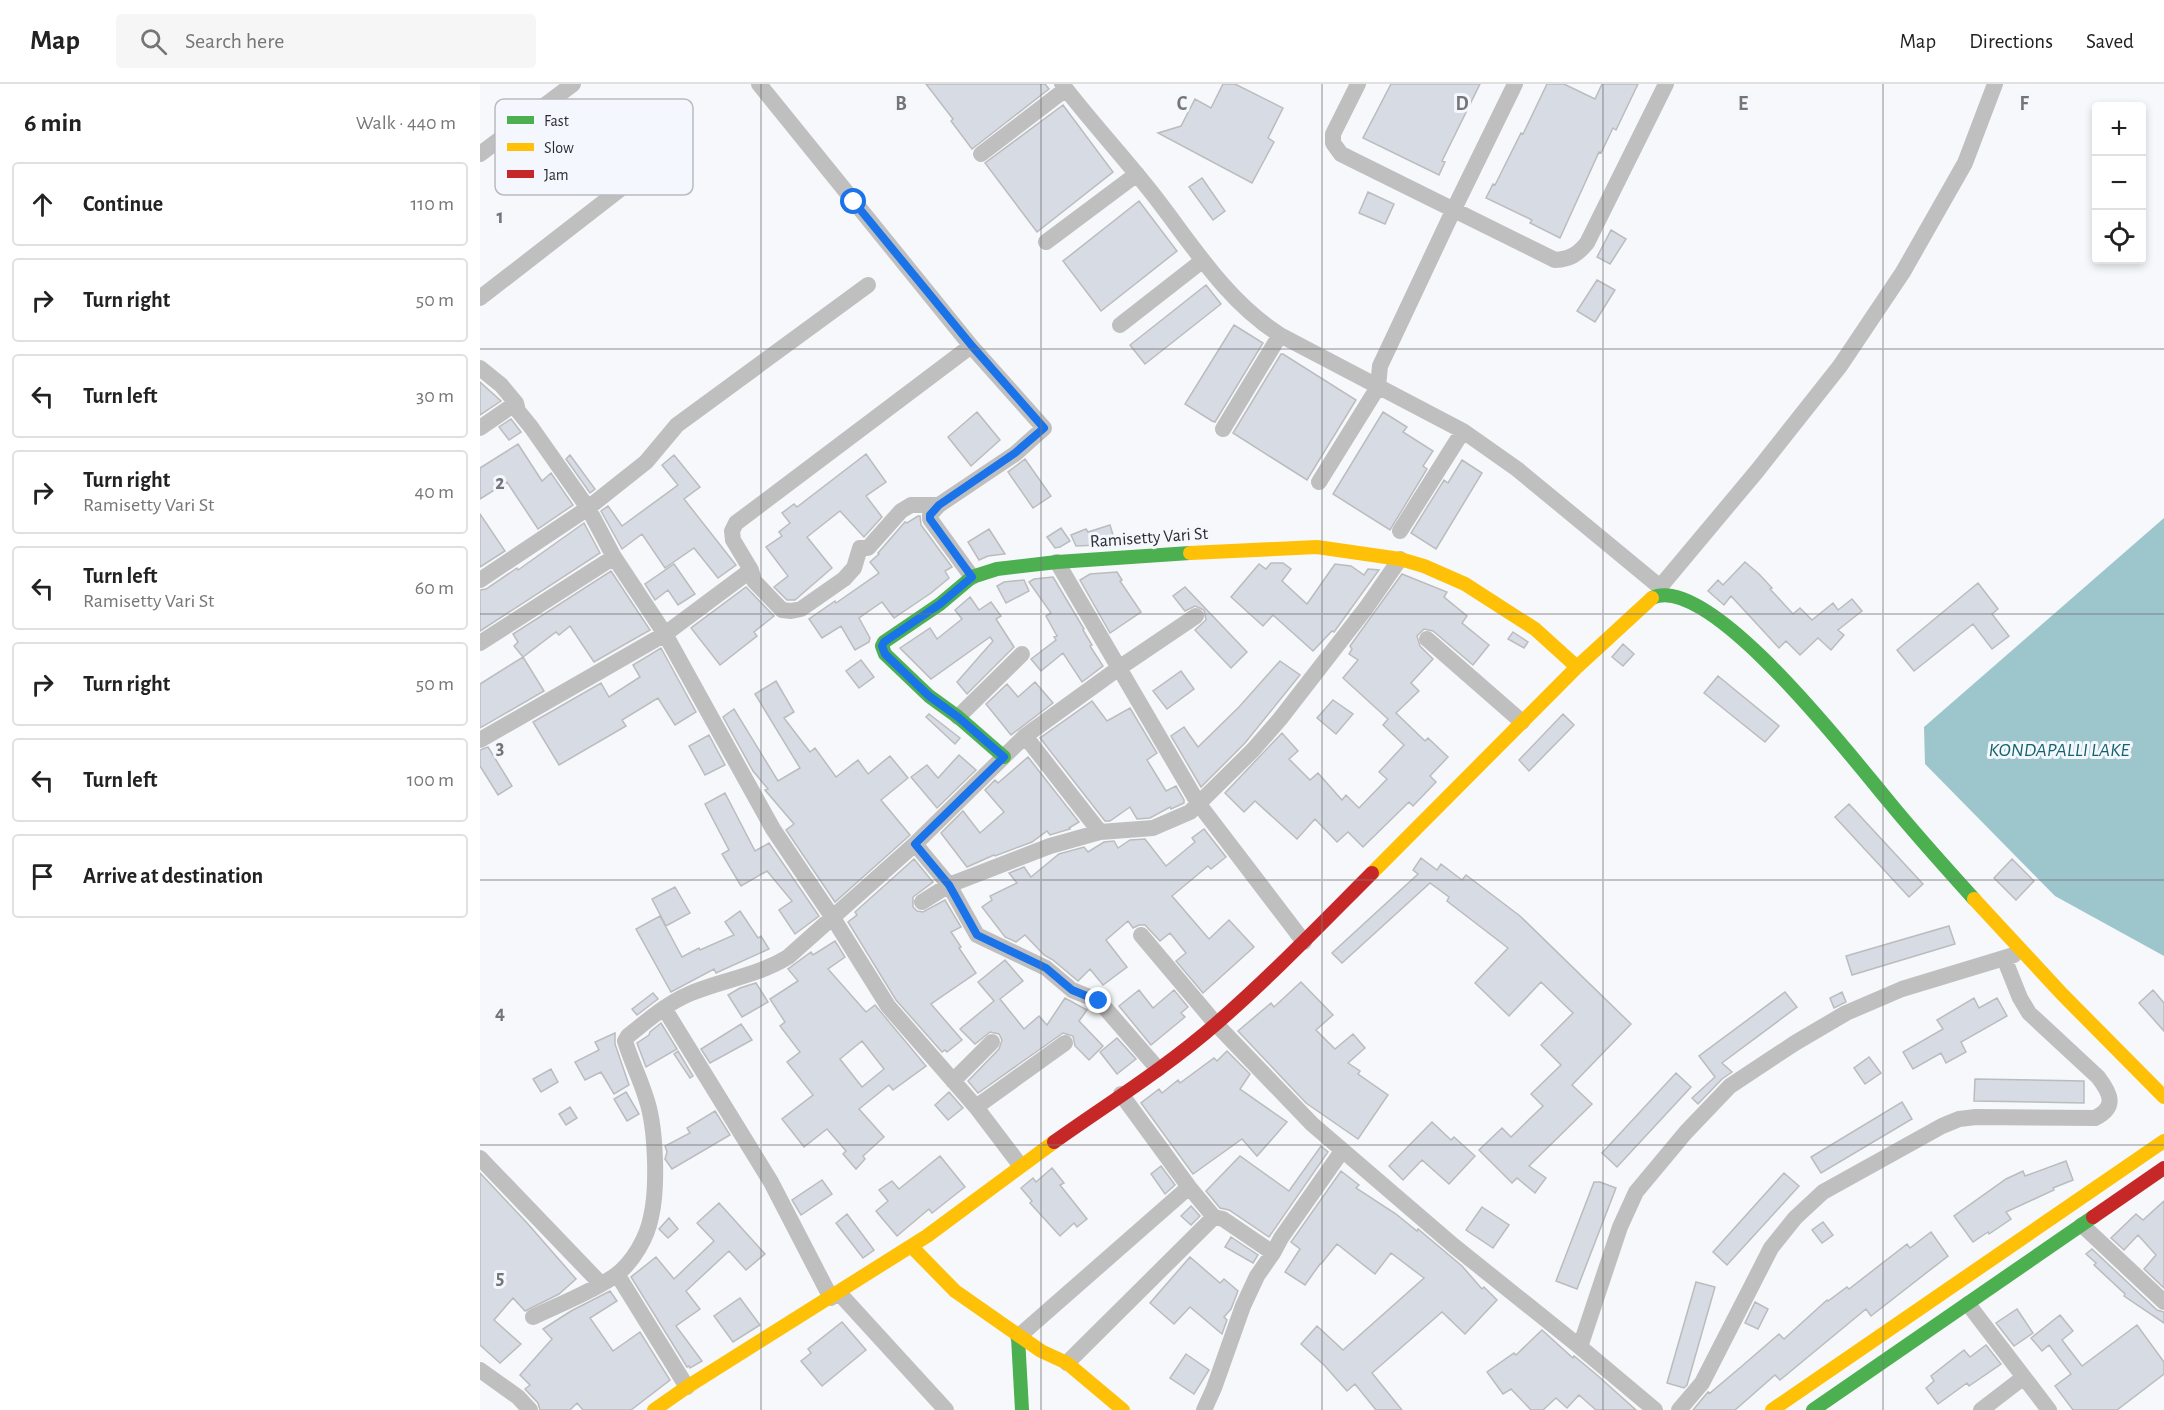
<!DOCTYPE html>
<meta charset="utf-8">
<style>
body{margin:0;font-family:"Alegreya Sans",sans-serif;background:#f6f6f6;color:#222}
.controls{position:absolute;right:18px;top:18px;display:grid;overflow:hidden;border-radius:6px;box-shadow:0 3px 9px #0003}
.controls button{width:54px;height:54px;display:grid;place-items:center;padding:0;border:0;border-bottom:2px solid #e0e0e0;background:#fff;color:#222;font:30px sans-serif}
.stop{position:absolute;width:18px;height:18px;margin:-14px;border:4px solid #1a73e8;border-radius:50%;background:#fff}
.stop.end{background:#1a73e8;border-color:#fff;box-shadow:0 2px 6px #0008}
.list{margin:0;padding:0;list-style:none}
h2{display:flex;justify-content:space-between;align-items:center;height:78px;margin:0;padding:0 24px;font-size:26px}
h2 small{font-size:20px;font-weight:400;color:#767676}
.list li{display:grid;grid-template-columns:39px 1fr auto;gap:18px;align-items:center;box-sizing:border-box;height:84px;margin:0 12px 12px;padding:0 12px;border:2px solid #e0e0e0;border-radius:6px}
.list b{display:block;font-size:22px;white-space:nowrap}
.list p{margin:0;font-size:20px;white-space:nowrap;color:#767676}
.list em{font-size:20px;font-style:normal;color:#767676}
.icon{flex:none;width:33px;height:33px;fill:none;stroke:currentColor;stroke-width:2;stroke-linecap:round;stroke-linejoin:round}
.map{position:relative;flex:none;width:1684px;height:1326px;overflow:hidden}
header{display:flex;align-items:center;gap:36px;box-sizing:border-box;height:84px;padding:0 30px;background:#fff;border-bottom:2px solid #e0e0e0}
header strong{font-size:28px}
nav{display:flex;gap:33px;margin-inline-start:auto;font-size:21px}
.search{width:420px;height:54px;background:#f6f6f6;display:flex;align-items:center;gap:15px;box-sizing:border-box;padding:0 21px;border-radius:6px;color:#767676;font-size:22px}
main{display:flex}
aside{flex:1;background:#fff}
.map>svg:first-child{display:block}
.water{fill:#9cc6cc}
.building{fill:#d6dbe4;stroke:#bbbcbe;stroke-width:1.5;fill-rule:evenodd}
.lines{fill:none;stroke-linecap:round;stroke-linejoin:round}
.street{stroke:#c0bfbf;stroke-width:16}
.fast{stroke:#4caf50;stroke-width:14}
.slow{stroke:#ffc107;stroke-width:14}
.jam{stroke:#c62828;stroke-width:14}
.route{stroke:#1a73e8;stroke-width:8}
.grid{fill:none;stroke:#737577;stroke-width:1.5;stroke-opacity:0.55}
.labels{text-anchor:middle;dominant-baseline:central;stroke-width:6;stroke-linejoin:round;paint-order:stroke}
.street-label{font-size:18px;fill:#2c2e30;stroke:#f4f7fd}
.water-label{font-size:20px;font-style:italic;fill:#13636c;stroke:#f4f7fd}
.key{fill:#f4f7fd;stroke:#b8bbc0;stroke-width:1.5}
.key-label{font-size:16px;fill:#2c2e30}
.grid-label{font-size:20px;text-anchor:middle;font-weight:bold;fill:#737577;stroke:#f4f7fd;stroke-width:6;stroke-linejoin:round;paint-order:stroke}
</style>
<header>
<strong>Map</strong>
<div class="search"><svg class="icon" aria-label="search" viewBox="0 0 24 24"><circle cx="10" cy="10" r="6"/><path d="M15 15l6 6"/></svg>Search here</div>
<nav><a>Map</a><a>Directions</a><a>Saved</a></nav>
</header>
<main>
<aside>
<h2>6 min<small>Walk · 440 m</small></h2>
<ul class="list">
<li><svg class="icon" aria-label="ahead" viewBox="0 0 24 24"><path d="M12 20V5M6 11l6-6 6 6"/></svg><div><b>Continue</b></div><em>110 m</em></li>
<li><svg class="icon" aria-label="right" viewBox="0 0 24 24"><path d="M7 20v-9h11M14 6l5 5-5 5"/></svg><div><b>Turn right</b></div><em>50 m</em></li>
<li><svg class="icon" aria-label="left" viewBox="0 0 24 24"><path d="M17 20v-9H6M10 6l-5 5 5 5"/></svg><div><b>Turn left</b></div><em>30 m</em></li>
<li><svg class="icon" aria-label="right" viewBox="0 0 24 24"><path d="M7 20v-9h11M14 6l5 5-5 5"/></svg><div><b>Turn right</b><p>Ramisetty Vari St</p></div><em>40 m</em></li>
<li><svg class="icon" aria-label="left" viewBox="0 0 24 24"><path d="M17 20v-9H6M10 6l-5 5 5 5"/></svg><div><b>Turn left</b><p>Ramisetty Vari St</p></div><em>60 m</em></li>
<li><svg class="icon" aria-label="right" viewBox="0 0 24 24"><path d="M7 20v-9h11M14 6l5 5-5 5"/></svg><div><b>Turn right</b></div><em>50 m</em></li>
<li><svg class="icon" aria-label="left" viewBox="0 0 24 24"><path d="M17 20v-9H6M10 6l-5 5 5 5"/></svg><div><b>Turn left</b></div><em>100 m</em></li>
<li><svg class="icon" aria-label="arrive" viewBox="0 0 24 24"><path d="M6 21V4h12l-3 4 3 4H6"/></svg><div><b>Arrive at destination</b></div></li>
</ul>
</aside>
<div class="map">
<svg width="1684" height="1326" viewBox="0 0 1684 1326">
<rect width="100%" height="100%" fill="#f6f8fb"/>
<path class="water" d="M1684 434V872L1575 812 1445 680 1444 643Z"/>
<path class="building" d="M446 0H565L569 5 492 65 471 37 473 35Z
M743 0H755L803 24 788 54 794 58 772 99 678 49 701 42 715 15 731 24Z
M911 0H1000L962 77 965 78 959 91 883 54Z
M1067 0H1084L1115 15 1122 0H1158L1136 46 1133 44 1121 69 1119 68 1080 154 1050 139 1052 136 1006 114 1013 100 1015 101 1041 49 1043 50Z
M583 21 633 88 557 148 505 79Z
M722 94 745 127 733 136 709 103Z
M888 108 914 120 905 140 879 129Z
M659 117 697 167 621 227 583 177Z
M1131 146 1146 155 1130 180 1117 173Z
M1117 196 1135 206 1115 238 1097 227Z
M726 201 741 220 665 280 650 261Z
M754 241 783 259 735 338 732 337 705 320Z
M801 270H803L876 316 827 396 753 349Z
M0 298 21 317 0 331Z
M497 328 520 356 491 382 468 353Z
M903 328 927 343 923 348 953 367 943 382 947 385 910 446 853 410Z
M31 335 41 348 29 356 19 343Z
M38 360 62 397 71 389 93 421 58 445 27 398 0 415V384Z
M386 370 406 398 386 412 402 433 384 453 360 427 327 453 352 484 315 516H307L294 503 308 492 286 463 302 452 299 448 310 439 302 429 314 420 317 423Z
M90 371 115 405 110 409 86 375Z
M194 371 220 403 204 415 256 481 238 494 214 464 185 484 162 450 142 465 121 427 128 422 142 442 198 401 182 381Z
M545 375 571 412 553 424 528 388Z
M982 376 1002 389 956 465 931 449 964 396 968 399Z
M0 430 25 467 0 483Z
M438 432H440L441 441 472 483 465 487 469 494 451 509 414 534 402 518 379 534 390 554 389 558 375 566 361 542 342 554 329 535 355 517 356 519 399 489 390 478 399 470 398 469 425 438 427 439Z
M104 439 120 469 0 547V506L6 505 37 484 38 486Z
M630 441 634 454 619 461 596 462 591 451 606 445 608 448Z
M581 444 590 457 580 463 575 464 567 453Z
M509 445 525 470 508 472 499 476 488 458Z
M1265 478 1279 490 1292 504 1290 505 1313 530 1320 524 1332 536 1353 519 1358 526 1372 515 1382 527 1358 546 1364 551 1351 566 1338 554 1320 571 1306 557 1299 564 1251 512 1244 521 1228 507 1238 496 1243 501Z
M791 479H803L811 485 802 497 827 520 855 480 871 482 884 491 888 485 899 486 854 548 852 547 833 567 793 531 783 542 751 513 779 480 786 485Z
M194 480 215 510 198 521 188 506 175 516 165 500Z
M131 487 170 546 114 578 90 542 79 551 76 548 43 573 34 562 38 558 33 550Z
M637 488 642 496 640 497 661 528 630 549 600 496 610 490Z
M922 490 967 508 964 513 987 532 982 539 1009 561 993 581 953 547 944 545 937 552 940 562 953 575 931 599 939 607 916 629 945 657 948 654 968 673 950 692 956 698 933 722 929 718 883 763 868 748 857 758 835 735 817 755 775 717 764 728 745 709 802 649 818 667 809 675 830 696 838 689 862 716 866 711 879 724 907 695 899 688 924 661 903 641 908 635 863 594 878 576 869 570 872 565 870 562Z
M573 493 604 545 603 546 612 561 610 562 623 582 602 598 583 569 561 587 551 575 576 556 574 553 577 552 566 532 571 529 549 498 554 495Z
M544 496 549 507 526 519 517 502 524 498Z
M1498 499 1518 525 1512 530 1529 552 1512 565 1493 540 1434 587 1417 566Z
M266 503 294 532 274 548 277 552 240 581 211 544Z
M705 503 767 568 751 584 715 546 726 536 724 526 715 522 705 527 693 512Z
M490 513 499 526 511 518 521 532 516 535 534 563 487 610 477 598 513 557 510 553 451 595 420 564 450 544 457 555 482 535 475 526Z
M1033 548 1048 558 1044 564 1028 555Z
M1143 560 1154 570 1143 582 1132 573Z
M181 564 216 628 195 641 178 614 142 636 146 642 79 681 53 638 121 599 129 613 160 593 153 581Z
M43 573 64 607 0 644V600Z
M381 576 394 593 379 604 366 587Z
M800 577 820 591 765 659 721 703 691 652 704 643 718 663 759 623Z
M701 587 714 605 687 625 673 607Z
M1238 592 1299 642 1285 658 1224 609Z
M296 597 314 628 304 634 330 668 335 664 356 693 378 676 388 690 410 672 428 694 401 716 430 751 355 818 306 746 314 740 285 706 288 705 273 687 243 633 254 625 298 697 320 684 275 610Z
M555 598 573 619 531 651 506 620 527 600 538 613Z
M853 616 873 630 856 650 837 634Z
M612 617 627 637 650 624 677 669 667 676 686 707 696 702 704 716V719L691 725 690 723 670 734 657 735 650 723 630 737H625L560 654Z
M449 630 480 654 475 660 446 633Z
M1083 630 1094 641 1049 687 1039 676Z
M229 651 245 681 225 691 209 662Z
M8 663 32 702 18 711 0 682V666Z
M479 671 496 686 457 724 431 693 447 681 458 694Z
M548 673 599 738 589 744 590 745 570 751 567 747 552 758 515 772 514 771 487 783 461 749 483 727 500 749 524 728 505 706 515 696 518 699Z
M245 709 275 767 289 759 339 832 315 850 299 826 312 817 287 787 261 802 242 770 249 766 225 720Z
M1369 720 1443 800 1429 813 1355 733Z
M724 745 746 773 731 785 728 782 692 812 729 855 749 836 774 863 723 909 696 877 706 869 690 849 680 857 665 841H659L653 844 648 837 626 856 647 883 623 901 610 885 598 897 573 876 564 871 545 851 536 858 525 853 502 823 512 816 510 812 537 799 529 789 544 783 551 793 579 770 604 763 608 768 624 758 634 757 638 764 650 756 665 755 686 782 715 758 712 754Z
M941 774 957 786 961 780 982 796 986 791 1040 832 1151 940 1092 1001 1112 1020 1049 1082 1066 1094 1055 1109 1037 1094 1032 1099 999 1066 1022 1044 1031 1053 1063 1022 1051 1010 1081 981 1061 961 1093 929 1061 898 1029 932 995 899 1028 864 967 817 969 813 950 799 862 879 852 869 938 790 933 786Z
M434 775 453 798 433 813V823L437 827 443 828 465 816 481 843 471 848 481 863 479 864 496 889 451 920 482 956 467 968 465 966 462 968 416 916 368 838 377 831 375 828Z
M1532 775 1554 797 1536 816 1514 794Z
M195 803 210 829 186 842 172 815Z
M260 827 278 854 281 852 289 865 236 889 234 885 191 908 156 845 180 832 202 873 219 864 220 866 254 851 245 838Z
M1469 842 1475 860 1372 891 1366 872Z
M355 857 365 873 348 885 386 928 395 921 446 982 413 1006 409 1001 379 1025 404 1053 383 1072 385 1075 376 1085 363 1070 366 1067 347 1045 324 1063 302 1035 333 1011 307 978 320 968 300 942 305 938 290 915 318 897 308 885 331 868 333 871ZM382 957 404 985 382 1003 360 975Z
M525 876 543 897 520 915 544 945 559 932 567 941 585 914 607 926 599 937 623 962 609 976 595 962 593 952 583 949 498 1009 488 997 519 965 522 956 519 950 510 948 495 960 480 945 514 917 498 898Z
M821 898 853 931 836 946 855 965 873 950 885 964 868 979 880 987 878 990 908 1011 878 1055 826 1019 758 947 791 919 794 923Z
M276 899 288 918 262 933 248 911 260 904Z
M659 906 673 924 694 906 708 923 701 929 705 933 671 961 639 922Z
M1673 906 1684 919V947L1659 919Z
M1305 908 1317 923 1242 979 1252 988 1242 995 1218 1020 1212 1014 1235 993 1219 972Z
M1362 908 1366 918 1354 924 1350 914Z
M173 909 178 915 157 931 152 925Z
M1494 914 1499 924 1517 914 1527 932 1481 958 1486 968 1466 979 1461 969 1433 985 1423 968 1463 945 1457 936Z
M181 939 197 965 166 983 157 959 169 951 170 948Z
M261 940 272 956 230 979 221 965Z
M135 949V960L149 1001 134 1010 121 988 105 996 95 978 119 966 115 958Z
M637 954 656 975 637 990 620 968Z
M198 967 213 992 210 994 194 970Z
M747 967 770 990 760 1005 807 1038 777 1072 762 1055 713 1090 661 1019 679 1005 682 1009 698 996 700 999 734 974 737 977Z
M1389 973 1401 989 1385 1000 1374 984Z
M71 985 78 998 61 1008 53 995Z
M1196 989 1211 1003 1137 1083 1122 1069Z
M1495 995 1604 997V1019L1494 1017Z
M146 1008 159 1030 147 1037 134 1015Z
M469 1008 483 1024 468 1036 455 1021Z
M1422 1018 1432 1035 1341 1089 1331 1073Z
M90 1023 97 1034 86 1041 79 1030Z
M235 1027 250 1051 192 1085 185 1075 187 1068 185 1062 210 1049 207 1044Z
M952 1038 971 1056 974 1053 995 1072 969 1100 942 1076 923 1096 909 1082Z
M841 1062 848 1068 789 1153 749 1126 740 1124 726 1107 760 1072 809 1107Z
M460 1072 485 1103 452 1129 449 1125 417 1152 396 1127 408 1117 399 1106 412 1097 419 1105Z
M1586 1077 1593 1096 1573 1104 1574 1106 1526 1128 1531 1135 1509 1150 1508 1148 1493 1158 1474 1132 1526 1095 1543 1087 1545 1092Z
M681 1082 695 1101 685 1110 671 1090Z
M572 1084 584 1099 580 1101 607 1135 597 1143 594 1139 580 1152 550 1119 552 1117 541 1104 553 1094 556 1098Z
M861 1087 879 1101 876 1104 916 1130 937 1147 938 1145 982 1182 1002 1205 1004 1203 1017 1216 985 1250 962 1228 892 1289 922 1326H896L875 1300 867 1307 845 1282 821 1260 837 1242 863 1266 944 1194 911 1169 895 1190 857 1160 841 1180H840L825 1201 805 1188 820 1165 811 1158Z
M0 1089 48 1140 96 1195 79 1210 45 1227 33 1214 14 1236 41 1260 20 1279 0 1261Z
M1304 1089 1319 1102 1247 1181 1233 1168Z
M342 1096 352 1110 321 1131 312 1116Z
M1114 1098H1120L1136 1104 1097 1205 1076 1197Z
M1684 1117V1204L1664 1185 1676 1171 1658 1151 1644 1166 1631 1154 1656 1130 1663 1136Z
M239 1119 285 1170 266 1186 249 1167 206 1207 220 1225 196 1242 222 1277 210 1284 209 1282 207 1283 151 1193 176 1173 194 1195 234 1157 217 1139Z
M711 1122 720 1132 711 1141 701 1132Z
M1002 1123 1029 1141 1013 1164 986 1146Z
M367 1130 394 1166 383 1174 356 1139Z
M189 1134 198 1145 188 1154 179 1145Z
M1343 1138 1353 1151 1342 1159 1332 1146Z
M1451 1148 1468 1172 1391 1232 1386 1225 1300 1296 1295 1291 1255 1326H1213L1228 1308 1230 1309 1262 1282 1299 1250 1304 1255 1347 1216 1348 1217 1367 1203 1369 1205 1427 1160 1430 1164Z
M751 1153 778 1171 773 1179 745 1163Z
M1612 1165 1677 1226 1684 1228V1239L1644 1212 1645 1210 1614 1181 1616 1179 1606 1170Z
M710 1173 740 1199 744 1195 758 1207 751 1225 744 1233 747 1236 742 1250 710 1223 694 1240 670 1219Z
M1216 1198 1235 1203 1207 1301 1204 1304 1187 1299Z
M130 1207 137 1217 110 1234 133 1267 160 1248 190 1296 151 1326H103L97 1319 90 1326H60L58 1319 45 1305 50 1301 40 1291 72 1255 63 1245 91 1227Z
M260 1214 280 1241 253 1258 234 1232Z
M1275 1218 1288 1225 1278 1245 1265 1239Z
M1537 1225 1553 1249 1534 1262 1516 1239Z
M1580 1231 1593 1247 1582 1256 1602 1282 1657 1241 1684 1278V1290L1637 1326H1593L1575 1302 1591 1290 1569 1261 1562 1267 1551 1254Z
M362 1238 386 1266 342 1302 321 1277 331 1269 328 1265Z
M1062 1246 1093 1274 1094 1272 1117 1291 1156 1326H1116L1099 1311 1087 1324 1076 1314 1063 1326H1051L1031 1305 1023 1310 1007 1288 1034 1269 1036 1271Z
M1506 1261 1521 1280 1489 1302 1487 1299 1458 1320 1446 1304 1454 1297 1451 1292 1484 1266 1490 1273Z
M706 1270 729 1286 714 1310 690 1294Z"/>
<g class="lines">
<path class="street" d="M279 0 491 262 564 344 535 370 459 421 450 431V435L492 493
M582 0C611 38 643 72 672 109 712 160 745 216 800 251L983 347 1037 385 1180 503
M878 0 853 50V59L861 70 1075 176C1090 175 1097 171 1107 159L1186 0
M0 70 93 0
M501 70 586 5
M566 158 657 90
M0 214 174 79
M640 241 722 177
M0 284 21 301 36 319 38 327 51 343 108 424 134 473 185 550 293 745 353 834 408 922 496 1023 540 1081
M0 344 36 319
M743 345 800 251
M839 398 898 303 900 282 973 127 1035 0
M459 421H431L421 427 388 464H380L374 484 364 495 321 525 311 527 302 526 274 497 271 486 253 456 252 447 256 439 491 262
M920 447 983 347
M577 478 718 719 824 858
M0 496 108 424 166 378 197 341 388 201
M1181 510 1180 503 1277 387 1360 282 1423 188 1485 79 1515 0
M947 555 1042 638
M0 559 134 473
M478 633 542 570
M545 652 620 748
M0 656 185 550 271 486
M435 760 469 801 497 851 566 884 592 906 619 917 678 985
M442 818 469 801 570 762 620 748 673 744 710 728 773 666 800 635 886 524 920 475
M661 851 736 940 832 1040 974 1162 1100 1263 1175 1326
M184 924 291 1098 351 1214
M473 997 512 958
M641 1010 709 1103 734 1133 743 1135 793 1169
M496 1023 585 959
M0 1074 121 1200
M1602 1141 1684 1218
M137 1190 207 1303
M359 1209 466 1326
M1488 1220 1569 1326
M53 1233C78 1221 114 1207 136 1191 153 1178 167 1154 171 1133 178 1103 176 1042 166 1014 160 994 151 977 145 957L148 952C167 937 186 920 209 910 242 896 277 892 308 873L435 760 545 652 639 584 716 532
M538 1253 709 1103
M1100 1263 1140 1143 1156 1108 1206 1048 1250 1002 1315 959 1366 929 1422 905 1534 871
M587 1279 734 1133
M0 1286 38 1313 50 1326
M724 1326 734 1304 763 1222 777 1192 793 1169 801 1154 862 1067
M1199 1326 1222 1299 1291 1164 1315 1134 1343 1108 1462 1042 1479 1035 1496 1033 1615 1034C1637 1023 1631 1010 1618 993L1549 929 1540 914 1524 874
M1501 1326 1544 1293"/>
<path class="fast" d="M1172 514C1229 486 1376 679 1410 719 1437 752 1466 784 1494 815
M524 673 478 633 449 612 405 570 402 562 404 558 460 520 492 493 517 485 577 478 710 469
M538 1253 542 1326
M1333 1326 1613 1133"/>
<path class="slow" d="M710 469 837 463 920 475 944 482 985 500 1055 545 1097 583
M892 789 1097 583 1172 514
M1494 815 1582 910 1684 1013
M431 1162 475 1207 561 1267 587 1279 643 1326
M174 1326 207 1303 447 1152 574 1058
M1292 1326 1684 1057"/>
<path class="jam" d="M574 1058C629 1019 687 983 737 939 791 892 841 840 892 789
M1613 1133 1684 1084"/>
</g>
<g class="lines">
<path class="route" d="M374 118 492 262 564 344 535 369 459 421 450 431V435L492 493 460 520 404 558 402 562 405 570 449 612 478 633 524 673 435 760 469 801 497 851 566 884 592 906 619 917"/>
</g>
<path class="grid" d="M281 0V1326M561 0V1326M842 0V1326M1123 0V1326M1403 0V1326M0 265H1684M0 530H1684M0 796H1684M0 1061H1684"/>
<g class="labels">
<g class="street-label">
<text transform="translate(669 454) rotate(-4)">Ramisetty Vari St</text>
</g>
<g class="water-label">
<text x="1579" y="666">KONDAPALLI LAKE</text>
</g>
</g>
<rect x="15" y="15" width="198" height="96" rx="9" class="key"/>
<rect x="27" y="32" width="27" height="8" fill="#4caf50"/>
<rect x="27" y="59" width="27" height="8" fill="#ffc107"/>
<rect x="27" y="86" width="27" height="8" fill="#c62828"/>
<g class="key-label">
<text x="64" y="42">Fast</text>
<text x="64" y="69">Slow</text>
<text x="64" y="96">Jam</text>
</g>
<g class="grid-label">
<text x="421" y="26">B</text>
<text x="702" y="26">C</text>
<text x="982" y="26">D</text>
<text x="1263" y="26">E</text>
<text x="1544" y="26">F</text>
<text x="20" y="139">1</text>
<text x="20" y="405">2</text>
<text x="20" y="670">3</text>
<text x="20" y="935">4</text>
<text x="20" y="1200">5</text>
</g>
</svg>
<div class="controls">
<button>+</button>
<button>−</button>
<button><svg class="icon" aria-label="locate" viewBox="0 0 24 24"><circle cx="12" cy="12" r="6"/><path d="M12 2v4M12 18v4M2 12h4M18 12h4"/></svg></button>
</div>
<div class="stop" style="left:374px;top:118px"></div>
<div class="stop end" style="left:619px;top:917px"></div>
</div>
</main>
